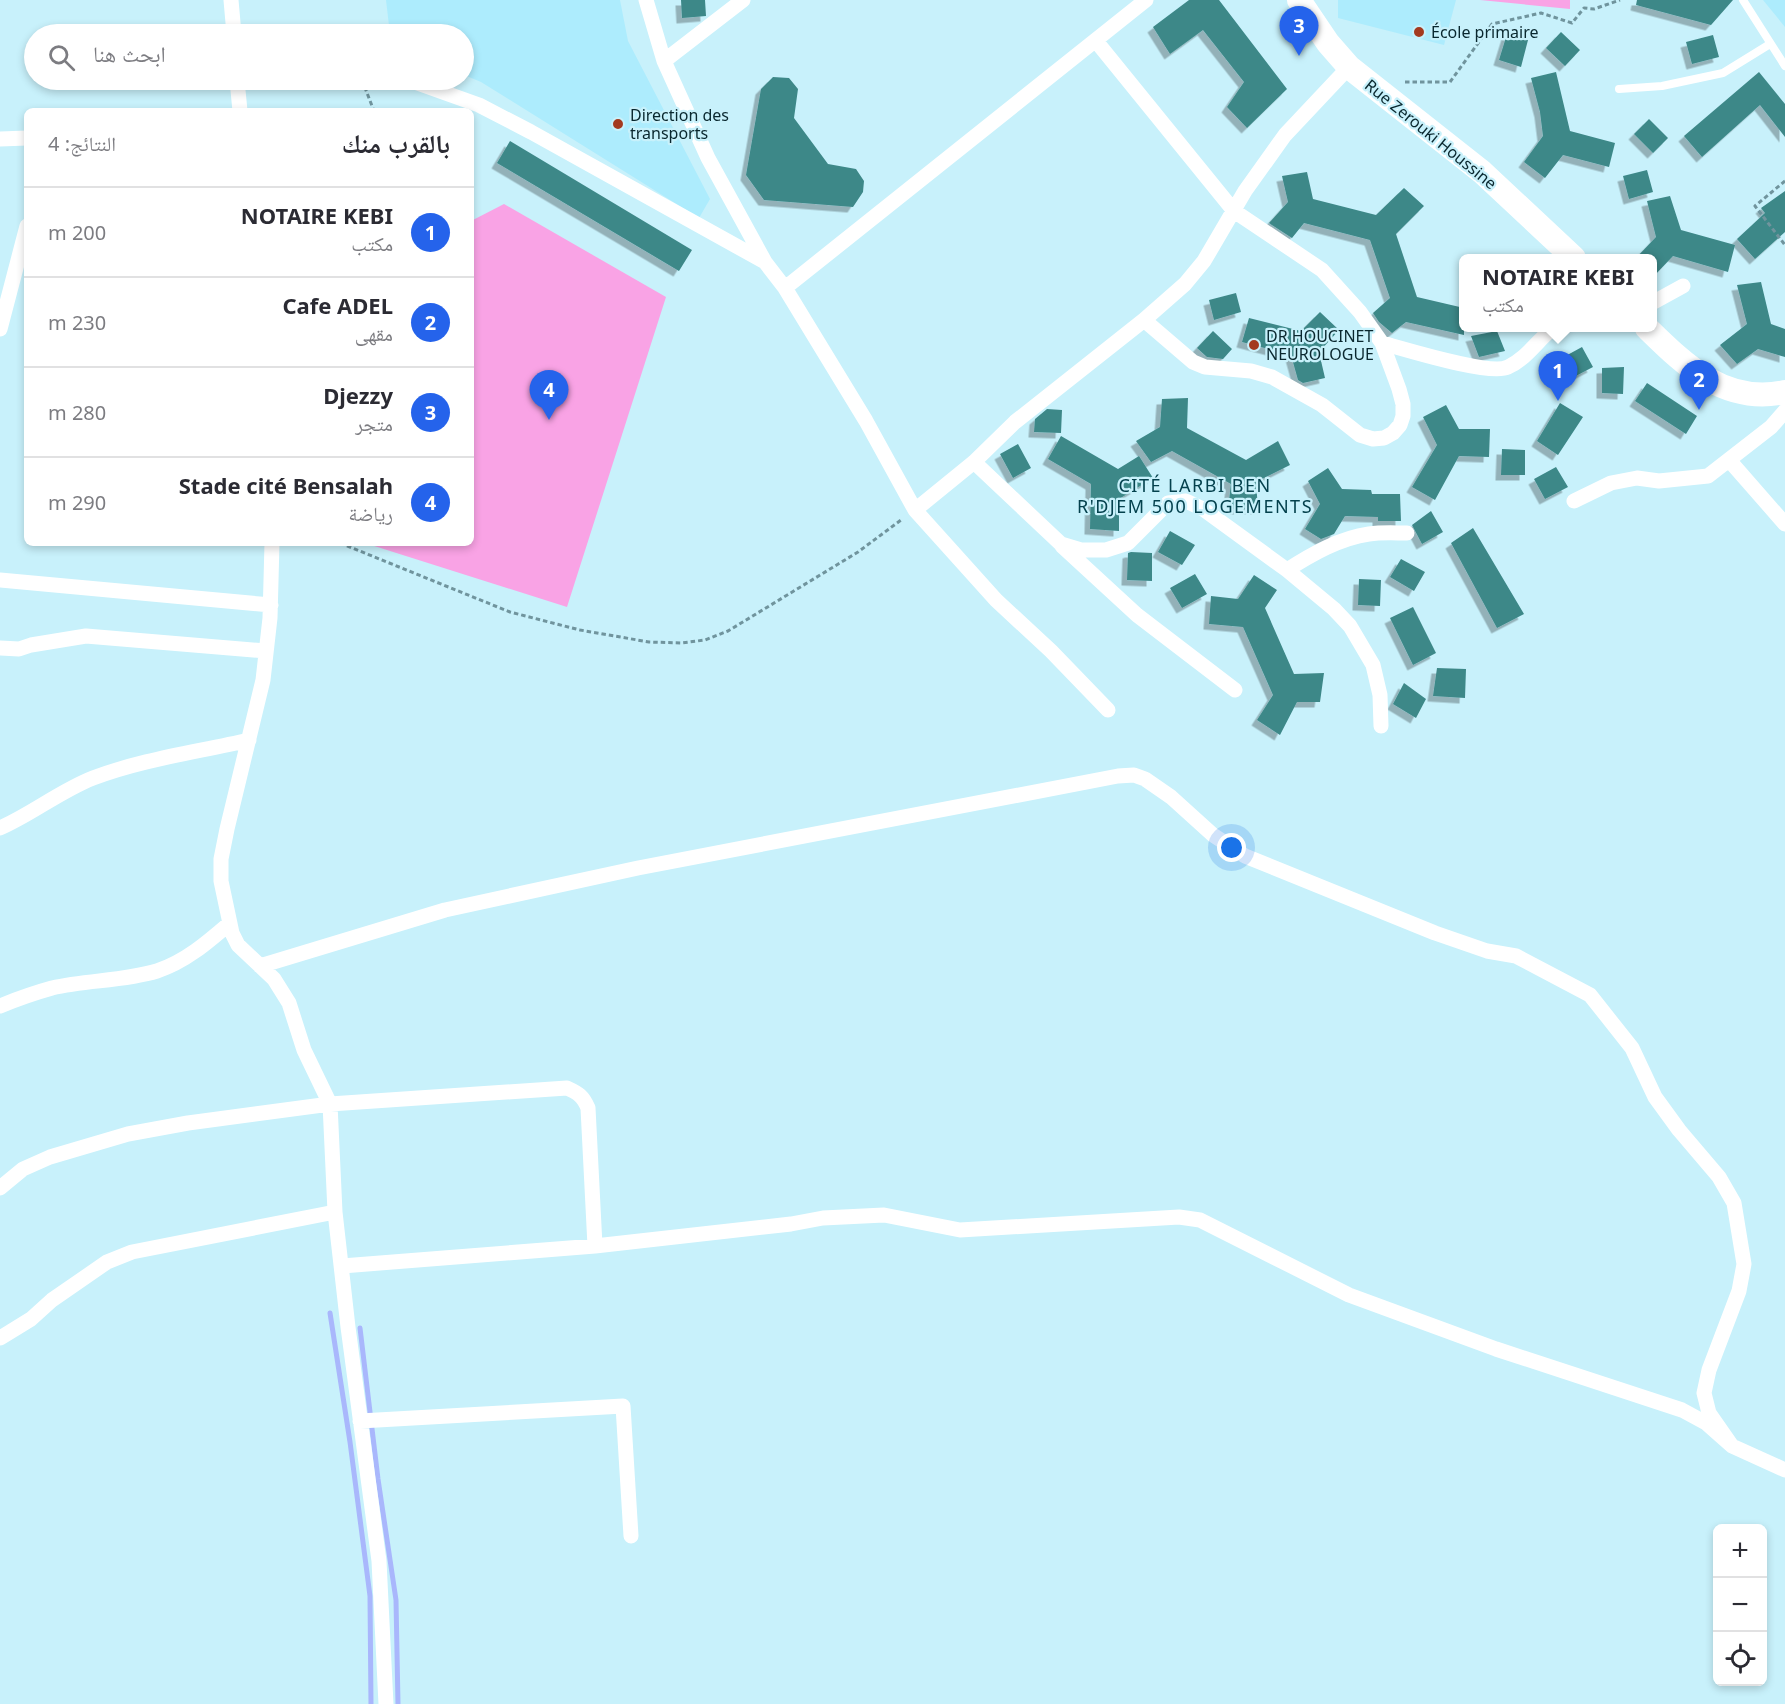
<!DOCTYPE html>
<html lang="ar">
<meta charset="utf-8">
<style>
body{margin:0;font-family:"Noto Sans","Noto Naskh Arabic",sans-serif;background:#f2f2f3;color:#2b2b33;direction:rtl}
.controls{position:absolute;right:18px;bottom:18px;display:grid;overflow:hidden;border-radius:9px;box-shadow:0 3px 9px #0003}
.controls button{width:54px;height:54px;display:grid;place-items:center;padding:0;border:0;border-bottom:2px solid #e1e1e2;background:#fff;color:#2b2b33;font:30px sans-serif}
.you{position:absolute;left:1232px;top:848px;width:21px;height:21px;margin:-15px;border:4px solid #fff;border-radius:50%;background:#1a73e8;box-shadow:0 0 0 9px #1a73e833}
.badge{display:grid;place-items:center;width:39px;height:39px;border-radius:50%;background:#2563eb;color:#fff;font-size:20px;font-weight:700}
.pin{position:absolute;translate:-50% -50px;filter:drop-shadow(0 2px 3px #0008)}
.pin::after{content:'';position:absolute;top:32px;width:21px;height:18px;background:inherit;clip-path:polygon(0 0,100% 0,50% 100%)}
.popup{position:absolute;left:1459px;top:254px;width:198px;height:78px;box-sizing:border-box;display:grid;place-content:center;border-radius:9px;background:#fff;filter:drop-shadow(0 2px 4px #0005);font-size:20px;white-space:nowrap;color:#7c7c81}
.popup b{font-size:22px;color:#2b2b33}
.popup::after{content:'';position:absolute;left:50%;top:100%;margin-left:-12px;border:12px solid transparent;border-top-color:#fff}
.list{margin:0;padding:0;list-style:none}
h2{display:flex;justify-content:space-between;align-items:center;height:78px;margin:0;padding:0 24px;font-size:26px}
h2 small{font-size:20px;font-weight:400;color:#7c7c81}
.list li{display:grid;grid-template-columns:39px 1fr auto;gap:18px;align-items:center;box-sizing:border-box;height:90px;padding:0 24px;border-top:2px solid #e1e1e2}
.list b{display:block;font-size:22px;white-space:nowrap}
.list p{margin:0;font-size:20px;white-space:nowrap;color:#7c7c81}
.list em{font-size:20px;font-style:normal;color:#7c7c81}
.icon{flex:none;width:33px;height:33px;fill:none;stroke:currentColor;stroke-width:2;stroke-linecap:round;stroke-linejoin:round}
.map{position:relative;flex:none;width:1785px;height:1704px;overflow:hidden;direction:ltr}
.search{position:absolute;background:#fff;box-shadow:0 3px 9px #0003;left:24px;top:24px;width:450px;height:66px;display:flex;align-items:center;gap:15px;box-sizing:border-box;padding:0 21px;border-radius:33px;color:#7c7c81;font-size:22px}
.panel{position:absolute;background:#fff;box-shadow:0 3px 9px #0003;left:24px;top:108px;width:450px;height:438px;border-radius:9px;direction:rtl}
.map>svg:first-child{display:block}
.built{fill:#adecfd}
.green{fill:#f9a3e5}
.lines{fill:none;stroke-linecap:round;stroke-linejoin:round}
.stream{stroke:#a9b7fc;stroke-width:5}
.building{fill:#3d8888;filter:url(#shadow)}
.path{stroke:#70949d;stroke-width:3;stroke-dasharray:4.5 3;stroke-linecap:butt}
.service{stroke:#fff;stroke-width:8}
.minor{stroke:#fff;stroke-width:15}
.primary{stroke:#fff;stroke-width:24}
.poi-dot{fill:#a33a1f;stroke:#c8f1fb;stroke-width:2}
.labels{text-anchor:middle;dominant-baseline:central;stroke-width:4.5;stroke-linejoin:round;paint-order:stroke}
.poi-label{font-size:16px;fill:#09272e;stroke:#c8f1fb;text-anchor:start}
.street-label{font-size:16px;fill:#09272e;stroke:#c8f1fb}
.neighbourhood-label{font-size:18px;letter-spacing:1.5px;fill:#04414d;stroke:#c8f1fb}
</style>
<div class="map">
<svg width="1785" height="1704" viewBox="0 0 1785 1704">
<defs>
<filter id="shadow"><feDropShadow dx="-5.5" dy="5.5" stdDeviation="0" flood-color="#0004"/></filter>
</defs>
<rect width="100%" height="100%" fill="#c8f1fb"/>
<path class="built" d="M386 0H620L628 41 710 199 699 218 481 82 464 75V34H390Z
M1338 0H1456L1444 45 1338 18Z
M1763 0H1785V27Z"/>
<path class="green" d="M1480 0H1570V9Z
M504 204 666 297 567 607 368 544 471 543V221Z"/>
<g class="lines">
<path class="stream" d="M330 1313 350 1442 370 1596 371 1704
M360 1328 378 1479 396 1600 398 1704"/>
</g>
<path class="building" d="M681 0H705L706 16 682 18Z
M1189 0H1219L1287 89 1247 128 1227 107 1244 82 1203 30 1170 54 1153 27Z
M1637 0H1733L1711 25 1636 5Z
M1561 32 1580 50 1565 66 1546 48Z
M1507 34 1528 40 1521 67 1499 60Z
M1713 35 1719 57 1692 64 1686 42Z
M1556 72 1570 131 1615 143 1609 167 1563 155 1545 178 1524 162 1543 136 1540 112 1531 78Z
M1759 72 1785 104V137L1760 105 1702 157 1684 136Z
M773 77 789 78 798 89 794 118 828 164 856 169 864 181 863 192 853 207 764 200 746 175 761 89Z
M1649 119 1668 138 1653 153 1634 134Z
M510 141 692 250 679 271 497 163Z
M1647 170 1653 192 1629 199 1623 176Z
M1307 172 1313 199 1376 215 1404 188 1424 206 1396 234 1417 297 1464 308V335L1406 322 1392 333 1379 322 1373 313 1390 298 1370 240 1304 223 1292 238 1269 223 1288 202 1282 176Z
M1785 191V232L1755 259 1737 239 1765 213 1761 208Z
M1670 196 1681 230 1735 245 1728 272 1673 256 1653 277V258H1636L1656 237 1647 201Z
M1761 282 1771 324 1785 329V357L1758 349 1737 364 1720 345 1747 324 1737 285Z
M1236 293 1241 312 1214 320 1209 300Z
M1320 312 1339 330 1319 352 1325 378 1303 383 1298 380 1291 355 1242 342 1249 318 1301 331Z
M1213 331 1232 349 1223 359 1207 357 1197 348Z
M1497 331 1505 351 1479 357 1471 336Z
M1582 347 1593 367 1570 379 1560 359Z
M1624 367 1623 394 1602 393V368Z
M1647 383 1697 416 1686 434 1635 401Z
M1188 398 1187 428 1246 460 1278 441 1290 465 1256 482 1258 509H1228L1231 484 1172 451 1151 462 1136 441 1160 427 1162 399Z
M1560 403 1583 417 1558 455 1537 441Z
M1446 405 1459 429H1490L1489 457 1459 456 1435 500 1412 487 1437 445 1423 417Z
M1047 409 1062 410 1061 433 1034 432 1035 419Z
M1061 436 1118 469 1139 456 1153 478 1119 499V531L1090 529 1091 484 1048 459Z
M1018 444 1031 468 1013 478 1000 454Z
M1502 449 1525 450V475H1501Z
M1556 467 1568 487 1545 499 1534 479Z
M1328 468 1342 489 1371 490 1372 494H1400L1401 521H1378V517L1345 516 1334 534 1321 539 1305 529 1320 504 1308 481Z
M1431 511 1443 532 1422 544 1412 525Z
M1473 528 1524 614 1497 628 1451 543Z
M1170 531 1195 545 1182 565 1158 552Z
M1131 552 1152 553V581L1127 580 1128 553Z
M1401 559 1425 572 1414 591 1390 577Z
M1195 574 1207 594 1182 608 1170 588Z
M1254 575 1277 590 1265 608 1294 674 1324 673 1320 702H1297L1280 735 1257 720 1273 695 1243 627 1209 624 1211 596 1238 599Z
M1359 579 1381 580 1380 606 1358 605Z
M1413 607 1436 653 1413 665 1390 618Z
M1437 668 1466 669 1465 698 1433 696Z
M1404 683 1426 699 1416 718 1393 704Z"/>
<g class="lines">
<path class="path" d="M362 80 374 111
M1405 82H1450L1492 24 1541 13 1572 23 1584 8 1594 9 1620 0
M1785 181 1755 206 1785 245
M340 543 510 612 580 630 649 642 681 643 705 640 728 631 858 552 901 520"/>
<path class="service" d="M1743 0 1785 66
M1619 89 1662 86 1723 73 1770 44"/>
<path class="minor" d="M231 0 234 34
M646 0 664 61 708 158 765 262 785 288 866 421 915 510 996 600 1051 651 1108 710
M1096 41 1234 211 1322 270 1360 312 1382 343 1399 389 1403 404V416L1400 425 1393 433 1384 438 1373 439 1360 435 1322 405 1272 377 1251 371 1205 367 1193 362 1144 320
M664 61 743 0
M237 80 240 111
M409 80 479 105 531 132 765 262
M0 139 27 138
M785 288 1146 0
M1652 303 1683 286
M0 329 27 226
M1382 343C1405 349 1490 376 1508 367 1526 359 1538 340 1553 328
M1729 460 1785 524
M974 462 1061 544 1081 550H1106L1128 543 1168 503 1186 501 1203 509 1287 570 1334 609 1350 626 1373 665 1380 695 1381 726
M1574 501 1611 483 1637 478 1659 481 1708 476 1771 427 1785 411
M915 510 974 462 1015 422 1144 320 1185 284 1204 261 1245 191 1285 135 1349 67
M272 543 270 618 263 680 227 829 221 859V881L232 933 238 945 274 979 289 1003 304 1050 330 1104 335 1212 348 1327 379 1561 386 1704
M1062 546 1137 615 1235 690
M1287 570C1312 554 1340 538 1369 534 1382 532 1395 533 1407 533
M0 580 271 605
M0 648 19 649 31 645 86 636 266 651
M0 828C32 814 60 791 93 778 143 759 198 752 249 740
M260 966 445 910 638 868 1118 776 1134 775 1145 779 1171 797 1213 835 1245 856 1435 933 1487 951 1516 956 1590 995 1632 1048 1655 1097 1679 1130 1719 1177 1734 1203 1744 1264 1739 1291 1709 1370 1704 1393 1709 1413 1732 1446
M0 1006C17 999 34 993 52 988 87 980 124 981 157 971 185 962 208 942 230 923
M0 1188 23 1169 50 1157 128 1134 188 1123 330 1104 567 1088C578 1093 583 1096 588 1108L595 1246
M342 1266 595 1246 791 1224 823 1218 884 1215 960 1230 1179 1217 1200 1220 1349 1295 1496 1349 1682 1410 1706 1423 1732 1446 1785 1470
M0 1338 31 1319 52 1300 107 1262 132 1252 335 1212
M360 1421 623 1406 631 1536"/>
<path class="primary" d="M1299 0 1328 43 1349 67 1482 172 1574 258
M1647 328C1686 366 1725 405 1785 392"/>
</g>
<g class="poi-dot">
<circle cx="1419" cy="32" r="6"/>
<circle cx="618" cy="124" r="6"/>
<circle cx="1254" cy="345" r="6"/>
</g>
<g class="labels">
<g class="poi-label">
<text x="1431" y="32">École primaire</text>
<text x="630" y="115">Direction des<tspan x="630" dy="18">transports</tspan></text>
<text x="1266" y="336">DR HOUCINET<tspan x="1266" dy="18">NEUROLOGUE</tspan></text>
</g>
<g class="street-label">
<text transform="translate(1431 134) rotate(39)">Rue Zerouki Houssine</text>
</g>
<g class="neighbourhood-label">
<text x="1195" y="485">CITÉ LARBI BEN<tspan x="1195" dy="21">R'DJEM 500 LOGEMENTS</tspan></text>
</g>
</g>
</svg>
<div class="controls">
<button>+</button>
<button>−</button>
<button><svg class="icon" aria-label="locate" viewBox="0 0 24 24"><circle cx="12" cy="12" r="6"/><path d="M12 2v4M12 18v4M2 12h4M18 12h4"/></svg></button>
</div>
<div class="you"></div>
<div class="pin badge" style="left:1558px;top:401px">1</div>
<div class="popup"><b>NOTAIRE KEBI</b>مكتب</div>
<div class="pin badge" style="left:1699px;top:410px">2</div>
<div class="pin badge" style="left:1299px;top:56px">3</div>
<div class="pin badge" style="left:549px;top:420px">4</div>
<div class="search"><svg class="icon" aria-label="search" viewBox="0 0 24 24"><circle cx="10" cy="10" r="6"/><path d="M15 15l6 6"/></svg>ابحث هنا</div>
<section class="panel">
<h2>بالقرب منك<small>النتائج: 4</small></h2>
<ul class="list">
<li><span class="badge">1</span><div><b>NOTAIRE KEBI</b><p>مكتب</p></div><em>200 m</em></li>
<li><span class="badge">2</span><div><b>Cafe ADEL</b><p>مقهى</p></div><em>230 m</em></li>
<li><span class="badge">3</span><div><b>Djezzy</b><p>متجر</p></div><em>280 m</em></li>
<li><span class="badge">4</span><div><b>Stade cité Bensalah</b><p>رياضة</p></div><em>290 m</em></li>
</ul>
</section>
</div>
